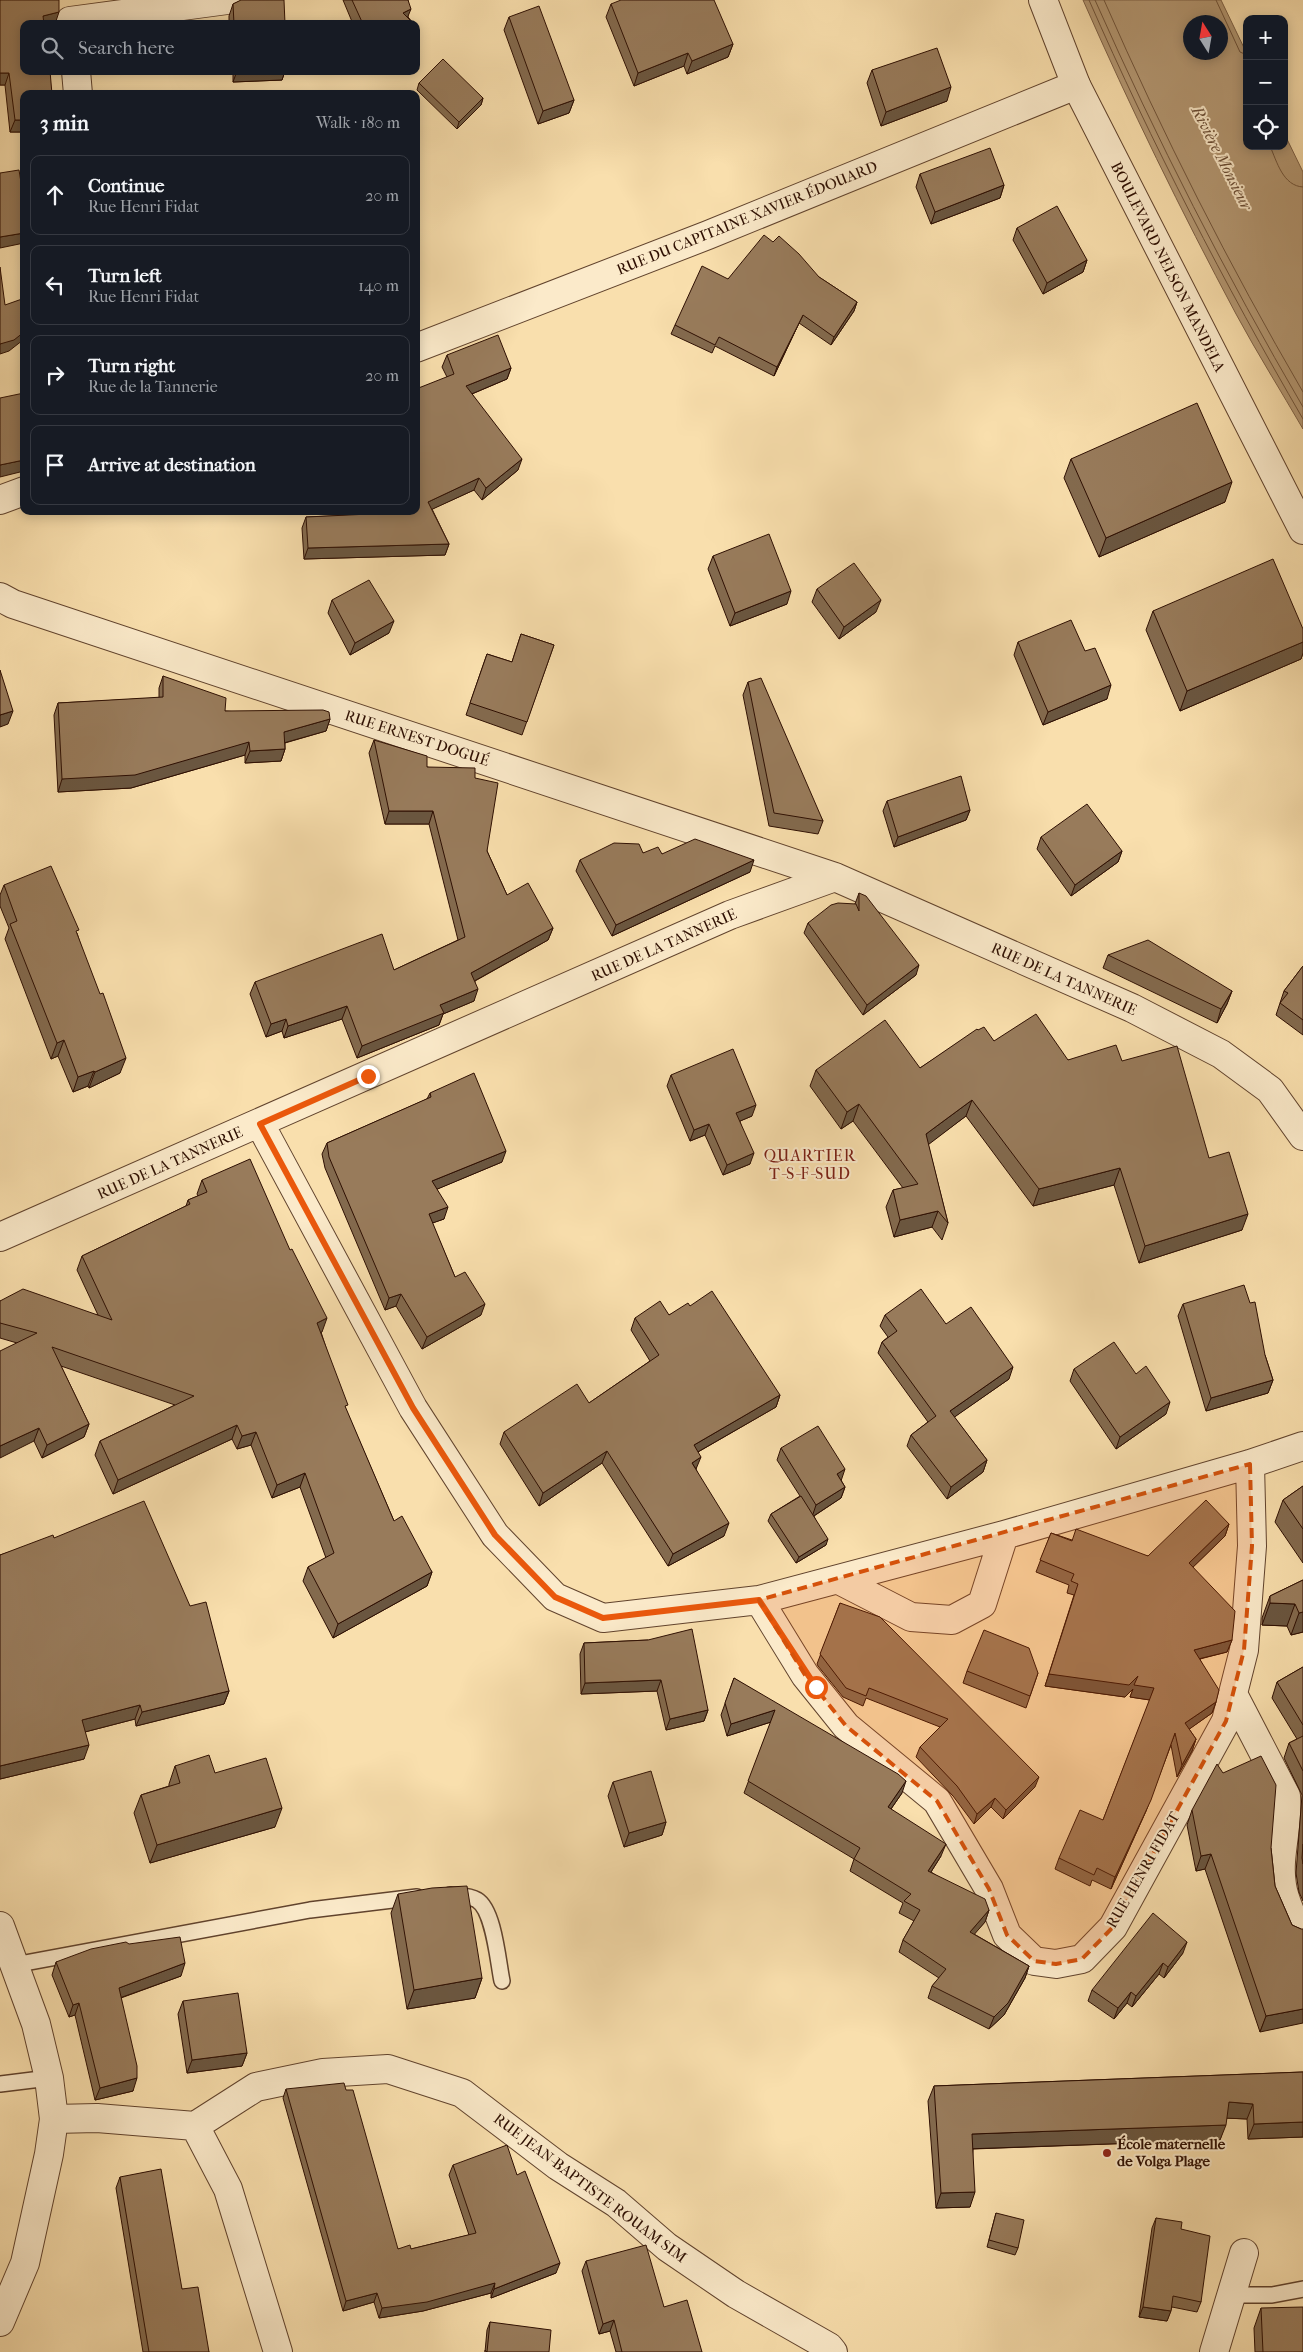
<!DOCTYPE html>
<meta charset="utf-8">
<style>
body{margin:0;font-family:"IM FELL French Canon",serif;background:#242831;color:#f1f3f6}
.controls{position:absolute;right:15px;top:15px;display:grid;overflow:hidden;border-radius:10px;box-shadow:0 2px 12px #0003}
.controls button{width:45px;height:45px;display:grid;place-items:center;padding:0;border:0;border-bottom:1px solid #363941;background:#171b24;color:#f1f3f6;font:25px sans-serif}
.compass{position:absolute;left:1183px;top:15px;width:45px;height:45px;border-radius:50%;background:#171b24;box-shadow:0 2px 12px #0003;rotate:349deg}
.stop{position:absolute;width:15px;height:15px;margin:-11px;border:4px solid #ea580c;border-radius:50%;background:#fff}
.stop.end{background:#ea580c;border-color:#fff;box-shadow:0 1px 5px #0008}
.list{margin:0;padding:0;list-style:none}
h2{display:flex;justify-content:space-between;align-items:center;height:65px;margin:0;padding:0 20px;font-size:21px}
h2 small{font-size:16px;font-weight:400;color:#9ea1a6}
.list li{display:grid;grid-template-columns:32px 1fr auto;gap:15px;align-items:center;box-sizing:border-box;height:80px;margin:0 10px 10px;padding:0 10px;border:1px solid #363941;border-radius:10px}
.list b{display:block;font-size:19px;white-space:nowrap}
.list p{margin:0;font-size:16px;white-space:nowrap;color:#9ea1a6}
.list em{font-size:16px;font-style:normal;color:#9ea1a6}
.icon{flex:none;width:28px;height:28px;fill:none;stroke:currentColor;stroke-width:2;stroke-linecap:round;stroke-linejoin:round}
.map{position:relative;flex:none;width:1303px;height:2352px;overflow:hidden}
.search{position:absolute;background:#171b24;box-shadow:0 2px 12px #0003;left:20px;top:20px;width:400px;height:55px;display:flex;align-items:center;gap:12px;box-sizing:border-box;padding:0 18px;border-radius:10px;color:#9ea1a6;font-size:19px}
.panel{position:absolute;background:#171b24;box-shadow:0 2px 12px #0003;left:20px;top:90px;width:400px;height:425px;border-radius:10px}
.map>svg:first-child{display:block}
.water{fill:#b49873;stroke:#7e6146;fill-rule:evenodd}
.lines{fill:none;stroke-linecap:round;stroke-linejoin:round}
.shore{stroke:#71543a;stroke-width:1}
.service-casing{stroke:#61432d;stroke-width:18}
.minor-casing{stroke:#61432d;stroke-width:30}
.tertiary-casing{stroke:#61432d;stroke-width:30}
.service{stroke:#fbeaca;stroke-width:15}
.minor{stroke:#fbeaca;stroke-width:28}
.tertiary{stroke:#fbeaca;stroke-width:28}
.wall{fill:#836a4e;stroke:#2e0f02}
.shaded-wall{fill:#6a5640;stroke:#2e0f02}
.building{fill:#987b5b;stroke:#2e0f02}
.route{stroke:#ea580c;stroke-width:6}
.marked{fill:#d5520b;fill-opacity:0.2;stroke:#d5520b;stroke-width:4;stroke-dasharray:10 6;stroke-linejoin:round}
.poi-dot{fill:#8f2418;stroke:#fbeaca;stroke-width:2}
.labels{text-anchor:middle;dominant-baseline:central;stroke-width:4;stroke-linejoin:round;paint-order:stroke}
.street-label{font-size:15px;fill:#2e0f02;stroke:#fbeaca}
.poi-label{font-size:15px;font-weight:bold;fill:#2e0f02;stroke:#fbeaca;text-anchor:start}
.water-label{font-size:16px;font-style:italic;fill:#6a4d35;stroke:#fbeaca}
.neighbourhood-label{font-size:16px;letter-spacing:1px;fill:#7a1f14;stroke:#fbeaca}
</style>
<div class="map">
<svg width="1303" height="2352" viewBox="0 0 1303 2352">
<rect width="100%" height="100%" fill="#f9dfad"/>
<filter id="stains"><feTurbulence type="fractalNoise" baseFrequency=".004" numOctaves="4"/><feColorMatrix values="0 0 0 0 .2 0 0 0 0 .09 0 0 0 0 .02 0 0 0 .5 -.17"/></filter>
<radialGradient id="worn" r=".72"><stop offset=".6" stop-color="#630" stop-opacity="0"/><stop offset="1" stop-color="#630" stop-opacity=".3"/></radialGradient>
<path class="water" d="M1083 0H1221L1247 54V146H1284V133L1303 172V429C1281 391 1257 353 1236 314 1181 211 1130 107 1083 0ZM1190 22H1220V52H1190Z"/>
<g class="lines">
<path class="shore" d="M1089 0C1152 144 1224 283 1303 419
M1095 0C1157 140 1226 275 1303 407
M1104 0C1163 135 1229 265 1303 392
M1216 0 1240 52 1247 55
M1270 146C1277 162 1283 186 1303 187"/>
<g class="service-casing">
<path id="service" d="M450 1895C458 1896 469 1895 477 1900 494 1910 498 1962 502 1981
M14 1965 310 1910 417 1897
M0 2084 49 2078
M1232 2295H1272L1303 2289"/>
</g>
<g class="minor-casing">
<path id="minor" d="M70 21 227 0
M76 71 78 94
M416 348 708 235 1076 85
M0 500 24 491
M0 597 13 604 835 877 1132 1008 1221 1054 1270 1090 1303 1136
M260 1124 413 1408 495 1535 555 1597 603 1618 759 1600 1004 1535 1250 1464 1303 1446
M0 1237 730 915 835 877
M839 1580 911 1617 952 1620 982 1604 1004 1535
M759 1600 805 1675 846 1726 937 1801 989 1889 1007 1935 1034 1961 1056 1964 1082 1959 1113 1927 1226 1721 1244 1650 1252 1546 1250 1464
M1233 1694 1286 1796C1289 1826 1277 1856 1282 1885 1284 1900 1292 1915 1297 1929
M0 1926 36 2024 49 2078 54 2119 49 2154 25 2263 0 2322
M54 2119 97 2118 195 2126 256 2087 323 2073 388 2069 462 2093 558 2166 616 2203 667 2247 736 2294 829 2347 833 2352
M195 2126 228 2189 278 2352
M1214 2352 1244 2253"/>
</g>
<g class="tertiary-casing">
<path id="tertiary" d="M1043 0 1076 85 1303 530"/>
</g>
<use href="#service" class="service"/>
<use href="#minor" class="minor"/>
<use href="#tertiary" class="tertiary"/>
</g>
<path class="wall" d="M0 0 55 24H24V132H10L5 85H0Z
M343 0H408V17L414 24H353Z
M240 1 285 24H229V16L233 4Z
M611 4 733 44 728 57 687 74 684 66 634 86 606 17Z
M509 17 574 100 569 113 538 124 504 30Z
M872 70 947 101 881 126 867 83Z
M233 71H285L282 80 233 82Z
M419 83 483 98 481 105 457 129 417 90Z
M920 174 1004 185 1000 198 931 224 916 187Z
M1017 228 1087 260 1083 272 1043 294 1013 240Z
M773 242 819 277 857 302 854 311 831 345 799 323 774 376 715 346 712 353 671 334 675 325 728 279Z
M447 355 511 368 507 379 472 394 518 470 482 500 474 490 432 509 449 544 445 555 304 559 302 528 306 517 381 514 380 511H416L447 377 442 367Z
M1071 459 1225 502 1099 557 1064 478Z
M713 556 787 604 730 626 708 569Z
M817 589 876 612 839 639 812 602Z
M332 600 389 633 350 655 328 613Z
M1153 611 1303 642V653L1301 659 1180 711 1146 630Z
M521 634 554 645 522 735 466 715 487 654 512 662Z
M1018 642 1085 651 1107 699 1043 725 1014 655Z
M163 676 225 711 330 719 326 731 285 743V749L281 761 245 763V755L131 788 58 792 54 715 58 703 159 698V688Z
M748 682 823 821 818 834 769 826 743 695Z
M374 740 427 767 475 778 487 851 507 895 553 928 548 940 475 981 474 1001 443 1014 439 1025 357 1058 342 1019 284 1038 282 1031 266 1037 250 994 255 982 394 970 458 940 429 824H385L369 753Z
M887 801 970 810 966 820 894 847 883 811Z
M1041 837 1122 851 1118 862 1071 896 1037 849Z
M643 853 662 854 750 872 612 936 576 871 580 860Z
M4 885 77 933 120 1073 89 1088 88 1086 73 1092 58 1056 51 1059 5 939 9 928 0 906V895Z
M859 893 916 975 863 1015 804 933 808 923 855 904Z
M1108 955 1232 991 1227 1004 1217 1023 1103 968Z
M1303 966V1035L1276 1015 1284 991Z
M978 1030 994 1041 1068 1060 1122 1061 1209 1158 1242 1230 1139 1263 1114 1185 1033 1206 966 1116 928 1144 948 1223 942 1240 932 1227 894 1237 886 1207 893 1190 903 1188 853 1121 841 1129 810 1086 816 1070 920 1068Z
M671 1075 752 1116 740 1121 750 1164 723 1175 705 1135 690 1141 667 1086Z
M430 1093 502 1162 437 1189 444 1219 432 1223 455 1277 481 1315 422 1349 396 1306 385 1310 325 1168 322 1154 327 1143 427 1099Z
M202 1180 322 1332H321L346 1410 394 1521 432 1572 427 1586 333 1638 303 1581 308 1567 326 1558 300 1487 272 1498 251 1445 237 1449 232 1439 113 1494 95 1455 100 1441 175 1405 61 1366 89 1424 84 1437 42 1458 34 1441 17 1343 0 1338V1301L98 1315 77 1270 82 1256 186 1206 188 1200 198 1196 197 1194Z
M1183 1304 1265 1355 1273 1380 1268 1393 1206 1411 1178 1316Z
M690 1306 780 1395 776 1407 698 1452 696 1469 724 1536 668 1566 602 1463 539 1506 500 1444 504 1432 589 1403 650 1361 631 1330 635 1318 669 1315Z
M885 1315 946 1324 1009 1379 954 1417 987 1460 983 1472 947 1499 907 1446 911 1435 928 1422 878 1353 882 1342 888 1337 880 1326Z
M1074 1369 1166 1414 1116 1449 1070 1381Z
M781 1448 841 1480 845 1487 841 1498 814 1516 826 1545 796 1563 768 1521 771 1514 800 1496 777 1460Z
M1303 1486V1563L1275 1522 1283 1500Z
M1229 1524 1225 1536 1193 1567 1232 1640 1227 1652 1200 1659 1216 1702 1212 1713 1189 1729 1196 1739 1192 1751 1177 1777 1171 1745 1146 1811 1111 1889 1092 1880 1090 1886 1055 1869 1059 1858 1103 1820 1150 1700 1130 1697 1133 1689 1125 1697 1045 1686 1074 1595 1067 1593 1069 1585 1036 1572 1051 1533 1072 1540 1148 1556Z
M54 1538 190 1606 229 1691 224 1704 136 1726 135 1719 85 1732 84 1759 0 1779V1555Z
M1303 1580V1632L1291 1635 1287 1626 1262 1625V1618L1270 1596Z
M840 1603 1035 1787 1003 1819 991 1807 974 1824 953 1796 916 1757 920 1747 940 1727 866 1698 863 1706 843 1697 818 1666 817 1664Z
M648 1640 708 1710 704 1721 666 1730 657 1691 581 1694 580 1654 584 1643Z
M1303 1667V1901L1299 1892 1296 1873 1302 1795 1284 1758 1289 1743 1297 1739 1272 1698 1277 1682Z
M967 1671 1038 1673 1026 1708 963 1683Z
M734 1678 902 1793 891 1809 941 1856 931 1872 989 1910 985 1922 974 1934 1029 1966 1025 1978 1004 2015 989 2029 928 1998 932 1986 939 1978 899 1952 903 1940 914 1921 899 1913 903 1903 850 1871 854 1859 744 1793 771 1722 727 1736 721 1715Z
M175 1766 215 1773 275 1827 150 1863 134 1813 141 1795 169 1786V1784Z
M613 1782 666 1822 662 1835 624 1847 608 1796Z
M1192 1810 1271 1848 1275 1886 1292 1925 1301 1929 1260 2032 1205 1869 1196 1871 1187 1825Z
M398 1894 482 1978 475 1998 407 2009 391 1913Z
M1183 1953 1164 1978 1159 1974 1132 2007 1127 2003 1114 2019 1088 2001 1092 1990Z
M56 1962 181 1976 121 1998 133 2091 95 2100 75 2015 69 2017 52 1975Z
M183 2001 247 2053 242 2066 187 2073 178 2014Z
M1303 2072V2137L1248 2139 1247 2119 1227 2118 1220 2140 973 2149 970 2207 936 2208 928 2101 934 2086Z
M286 2089 398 2249H411L469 2235 449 2175 453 2165 517 2175 556 2273 491 2298V2293L423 2311 379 2318 374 2302 343 2311 283 2098Z
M120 2177 182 2289 209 2352H143L116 2188Z
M996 2213 1018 2248 1015 2255 987 2247Z
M1156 2218 1181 2229 1201 2302 1197 2312 1172 2307 1167 2321 1139 2317 1152 2228Z
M586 2261 664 2307 702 2352H616L610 2331 599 2334 582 2271Z
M1261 2308 1303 2352H1255L1254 2328Z
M490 2322 549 2352H485L487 2330Z"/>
<path class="shaded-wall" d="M411 9 406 21 403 13Z
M59 12 55 24H40L43 16Z
M733 44 728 57 687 74 692 61Z
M688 53 684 66 634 86 638 73Z
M237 71H285L282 80 233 82Z
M0 73H9L5 85H0Z
M951 87 947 101 881 126 886 112Z
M483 98 481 105 457 129 459 122Z
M574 100 569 113 538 124 543 111Z
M15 120H24V132H10Z
M1004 185 1000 198 931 224 935 212Z
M24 233V243L0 248V237Z
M1087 260 1083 272 1043 294 1047 283Z
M857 302 854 311 831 345 834 337Z
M803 315 799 323 774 376 777 367Z
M24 332 23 340 9 351 0 354V344Z
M511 368 507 379 462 398 466 386Z
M522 459 518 470 482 500 486 488Z
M24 460V471L0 477V465Z
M479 478 474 490 424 513 428 502Z
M1232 482 1225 502 1099 557 1106 538Z
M449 544 445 555 304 559 308 548Z
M791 591 787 604 730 626 735 613Z
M881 600 876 612 839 639 844 627Z
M394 621 389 633 350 655 355 643Z
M1303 642V653L1301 659 1180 711 1187 691Z
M1111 685 1107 699 1043 725 1048 712Z
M13 711 8 724 0 727V715Z
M330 719 326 731 280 744 284 732Z
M249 742 245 755 131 788 58 792 62 779Z
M285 749 281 761 245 763 250 751Z
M970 810 966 820 894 847 898 837Z
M389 811H433L429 824H385Z
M1122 851 1118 862 1071 896 1075 885Z
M754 860 750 872 612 936 616 925Z
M553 928 548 940 467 985 471 973Z
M919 965 916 975 863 1015 867 1005Z
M478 989 474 1001 443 1014 439 1025 357 1058 362 1046 440 1005Z
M1232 991 1227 1004 1217 1023 1221 1009Z
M347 1006 342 1019 284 1038 288 1026Z
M286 1019 282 1031 266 1037 271 1024Z
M64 1040 58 1056 51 1059 57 1043Z
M126 1058 120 1073 89 1088 95 1072Z
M94 1071 88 1086 73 1092 78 1077Z
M972 1100 966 1116 920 1151 926 1134Z
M859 1104 853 1121 841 1129 847 1112Z
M756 1105 752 1116 733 1124 736 1113Z
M709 1124 705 1135 690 1141 694 1130Z
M506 1151 502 1162 428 1193 432 1181Z
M754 1153 750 1164 723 1175 727 1165Z
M1120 1168 1114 1185 1033 1206 1039 1189Z
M448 1207 444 1219 424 1226 429 1214Z
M938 1211 932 1227 894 1237 900 1220Z
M1248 1214 1242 1230 1139 1263 1145 1246Z
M401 1294 396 1306 385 1310 389 1298Z
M485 1304 481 1315 422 1349 427 1337Z
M327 1318 322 1332 312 1336 317 1323Z
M1013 1367 1009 1379 946 1423 950 1411Z
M1273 1380 1268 1393 1206 1411 1211 1398Z
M780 1395 776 1407 689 1457 694 1445Z
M1170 1402 1166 1414 1116 1449 1120 1437Z
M89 1424 84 1437 42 1458 47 1445Z
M237 1425 232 1439 113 1494 118 1480Z
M39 1428 34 1441 0 1458V1446Z
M256 1432 251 1445 237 1449 242 1436Z
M607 1451 602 1463 539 1506 543 1493Z
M701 1457 696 1469 692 1463Z
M987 1460 983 1472 947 1499 951 1487Z
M845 1469 841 1481 837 1474Z
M305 1473 300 1487 272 1498 277 1485Z
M845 1487 841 1498 812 1517 816 1505Z
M729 1523 724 1536 668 1566 673 1554Z
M1229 1524 1225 1536 1185 1575 1189 1563Z
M828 1539 826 1545 796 1563 799 1557Z
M432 1572 427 1586 333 1638 338 1624Z
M1270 1603 1295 1604 1287 1626 1262 1625Z
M1303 1612V1632L1291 1635 1299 1613Z
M1232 1640 1227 1652 1190 1661 1194 1650Z
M1049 1674 1138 1676 1154 1688 1150 1700 1130 1697 1133 1689 1125 1697 1045 1686Z
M661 1680 657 1691 581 1694 585 1683Z
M229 1691 224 1704 136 1726 142 1712Z
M1216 1702 1212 1713 1181 1735 1185 1723Z
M140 1705 135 1719 77 1734 82 1720Z
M708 1710 704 1721 666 1730 670 1719Z
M775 1710 771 1722 727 1736 731 1724Z
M1175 1733 1146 1811 1111 1889 1115 1877Z
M1196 1739 1192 1751 1177 1777 1182 1765Z
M89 1745 84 1759 0 1779V1766Z
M1039 1777 1035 1787 1003 1819 1006 1810Z
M906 1781 902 1793 884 1819 888 1807Z
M995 1798 991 1807 974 1824 977 1814Z
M282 1808 275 1827 150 1863 157 1845Z
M666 1822 662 1835 624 1847 629 1833Z
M946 1844 941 1856 924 1883 928 1871Z
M1211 1854 1205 1869 1196 1871 1201 1856Z
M989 1910 985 1922 966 1944 970 1932Z
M1187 1942 1183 1953 1164 1978 1168 1967Z
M185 1963 181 1976 114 2000 119 1988Z
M1163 1963 1159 1974 1132 2007 1136 1996Z
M1029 1966 1025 1978 1004 2015 989 2029 994 2017Z
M482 1978 475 1998 407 2009 414 1990Z
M1131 1992 1127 2003 1114 2019 1118 2008Z
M79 2003 75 2015 69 2017 73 2005Z
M1303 2009V2023L1260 2032 1266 2016Z
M247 2053 242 2066 187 2073 192 2060Z
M137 2078 133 2091 95 2100 100 2088Z
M1229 2102 1253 2104 1247 2119 1223 2118Z
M1303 2122V2137L1248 2139 1254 2124Z
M1226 2125 1220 2140 966 2149 972 2134Z
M975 2192 970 2207 936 2208 941 2193Z
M560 2263 556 2273 491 2298 494 2289Z
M495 2283 491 2293 423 2311 379 2318 382 2308Z
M377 2293 374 2302 343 2311 346 2301Z
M1143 2307 1171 2311 1167 2321 1139 2317Z
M614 2320 610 2331 599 2334 603 2324Z"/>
<path class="building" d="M0 0H59V12L43 16 44 24H24V71H50L52 94H24V120H15L9 73H0Z
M241 0H284L285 24H234L233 4Z
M352 0H408L411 9 403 13 414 24H363Z
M621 0H714L733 44 692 61 688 53 638 73 611 4Z
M539 6 574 100 543 111 509 17Z
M937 48 951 87 886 112 872 70Z
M443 59 483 98 459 122 419 83Z
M990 148 1004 185 935 212 920 174Z
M19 170 24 201V233L0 237V173Z
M1057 206 1087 260 1047 283 1017 228Z
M764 235 773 242 779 236 799 254 819 277 857 302 834 337 803 315 777 367 719 337 715 345 675 325 702 266 728 279Z
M0 267 5 305 22 299 24 309V332L14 340 0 344Z
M498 335 511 368 466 386 522 459 486 488 479 478 428 502 449 544 308 548 306 517 391 513 390 511H416V389L454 374 447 355Z
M24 393V460L0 465V398Z
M1197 403 1232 482 1106 538 1071 459Z
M769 534 791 591 735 613 713 556Z
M1273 559 1303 629V642L1187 691 1153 611Z
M854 563 881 600 844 627 817 589Z
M369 580 394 621 355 643 332 600Z
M1071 620 1085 651 1095 648 1111 685 1048 712 1018 642Z
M521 634 554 645 527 722 470 703 487 654 512 662Z
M0 670 13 711 0 715Z
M163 676 226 698 225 711 323 710 329 712 330 719 284 732 285 749 250 751 249 742 135 775 62 779 58 703 163 697Z
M761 678 823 821 774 813 748 682Z
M374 740 427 756V767L475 768V778L498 783 487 851 507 895 528 883 553 928 471 973 478 989 440 1005 444 1013 362 1046 347 1006 288 1026 286 1019 271 1024 255 982 382 934 394 970 465 937 433 811H389Z
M961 776 970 810 898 837 887 801Z
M1087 804 1122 851 1075 885 1041 837Z
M695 839 754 860 616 925 580 860 614 843 639 844 643 853 658 847 662 854Z
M51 866 79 930 76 931 100 994 103 993 126 1058 95 1072 94 1071 78 1077 64 1040 57 1043 10 924 17 921 4 885Z
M859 893 866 896 919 965 867 1005 808 923 831 905 838 903 856 904 859 911Z
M1148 940 1232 991 1221 1009 1108 955Z
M1303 966V1020L1280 1003 1288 993 1284 991Z
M1036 1014 1068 1060 1116 1045 1122 1061 1177 1046 1209 1158 1229 1152 1248 1214 1145 1246 1120 1168 1039 1189 972 1100 926 1134 948 1223 938 1211 900 1220 893 1190 918 1184 859 1104 847 1112 816 1070 885 1020 920 1068 977 1029 978 1030 984 1027 994 1041Z
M733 1049 756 1105 736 1113 754 1153 727 1165 709 1124 694 1130 671 1075Z
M474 1073 506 1151 432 1181 448 1207 429 1214 455 1277 465 1272 485 1304 427 1337 401 1294 389 1298 329 1157 327 1143 431 1097 430 1093Z
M250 1159 290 1250 292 1249 327 1318 317 1323 348 1405 345 1406 394 1521 402 1516 432 1572 338 1624 308 1567 334 1553 305 1473 277 1485 256 1432 242 1436 237 1425 118 1480 100 1441 194 1396 52 1347 89 1424 47 1445 39 1428 0 1446V1351L37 1333 0 1323V1301L23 1289 112 1320 82 1256 190 1204 188 1200 207 1192 202 1180Z
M1244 1285 1250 1303 1255 1302 1265 1355 1273 1380 1211 1398 1183 1304Z
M921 1289 946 1324 971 1307 1013 1367 950 1411 987 1460 951 1487 911 1435 936 1416 882 1342 897 1331 885 1315Z
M712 1291 780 1395 694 1445 701 1457 692 1463 729 1523 673 1554 607 1451 543 1493 504 1432 577 1384 589 1403 659 1355 635 1318 660 1301 669 1315 688 1303 690 1306Z
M1114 1342 1136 1374 1146 1366 1170 1402 1120 1437 1074 1369Z
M818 1426 845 1469 837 1474 845 1487 816 1505 781 1448Z
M1303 1486V1529L1283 1500Z
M801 1496 828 1539 799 1557 771 1514Z
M1206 1500 1229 1524 1189 1563 1235 1611 1232 1640 1194 1650 1219 1690 1216 1702 1185 1723 1196 1739 1182 1765 1175 1733 1151 1800 1115 1877 1097 1868 1094 1875 1059 1858 1080 1810 1103 1820 1154 1688 1134 1685 1138 1676 1129 1685 1049 1674 1078 1584 1071 1581 1074 1574 1040 1560 1051 1533 1072 1541 1076 1529 1148 1556Z
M144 1501 190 1606 206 1602 229 1691 142 1712 140 1705 82 1720 89 1745 0 1766V1555L53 1535 54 1538Z
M1303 1580V1612L1299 1613 1295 1604 1270 1603V1596Z
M840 1603 880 1617 1039 1777 1006 1810 995 1798 977 1814 957 1786 920 1747 948 1719 869 1688 866 1696 846 1688 820 1654Z
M692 1629 708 1710 670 1719 661 1680 585 1683 584 1643 648 1640Z
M984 1630 1029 1648 1038 1673 1030 1696 967 1671Z
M1303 1667V1725L1277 1682Z
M734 1678 898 1774 906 1781 888 1807 946 1844 928 1871 985 1899 989 1910 970 1932 1029 1966 1008 2003 994 2017 932 1986 946 1969 903 1940 920 1910 904 1901 911 1894 854 1859 860 1848 748 1781 775 1710 731 1724 725 1703Z
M1303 1736V1771L1289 1743Z
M209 1755 215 1773 266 1758 282 1808 157 1845 141 1795 180 1783 175 1766Z
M1261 1756 1276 1785 1271 1848 1275 1886 1292 1925 1301 1929H1303V2009L1266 2016 1211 1854 1201 1856 1192 1810 1217 1764 1223 1773Z
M651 1771 666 1822 629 1833 613 1782Z
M1303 1844V1864L1302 1858Z
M467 1886 482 1978 414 1990 398 1894 432 1888Z
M1153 1913 1187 1942 1168 1967 1163 1963 1136 1996 1131 1992 1118 2008 1092 1990Z
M180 1937 185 1963 119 1988 137 2066V2078L100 2088 79 2003 73 2005 56 1962 91 1949 126 1942 129 1944Z
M238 1993 247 2053 192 2060 183 2001Z
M1303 2072V2122L1254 2124 1253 2104 1229 2102 1226 2125 972 2134 975 2192 941 2193 934 2086Z
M344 2083 346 2090H353L398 2249 410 2245 411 2249 476 2233 453 2165 507 2145 517 2175 525 2171 560 2263 494 2289 495 2283 427 2302 382 2308 377 2293 346 2301 286 2089Z
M161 2169 182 2289 198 2287 209 2352H149L120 2177Z
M996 2213 1024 2220 1018 2248 989 2240Z
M1156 2218 1182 2222 1181 2229 1210 2236 1201 2302 1173 2296 1171 2311 1143 2307Z
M646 2245 664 2307 687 2300 702 2352H622L614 2320 603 2324 586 2261Z
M1303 2307V2352H1263L1261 2308Z
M490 2322 551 2330 549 2352H485V2350L487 2352Z"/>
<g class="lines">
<path class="route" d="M368 1076 260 1124 413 1408 495 1535 555 1597 603 1618 759 1600 816 1687"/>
</g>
<path class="marked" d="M1250 1464 1252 1546 1244 1650 1226 1721 1113 1927 1082 1959 1056 1964 1034 1961 1007 1935 989 1889 937 1801 846 1726 805 1675 759 1600Z"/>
<circle class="poi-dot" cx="1107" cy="2153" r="5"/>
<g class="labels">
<g class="street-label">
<text transform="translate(747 218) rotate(-22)">RUE DU CAPITAINE XAVIER ÉDOUARD</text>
<text transform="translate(1168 267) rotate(63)">BOULEVARD NELSON MANDELA</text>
<text transform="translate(417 738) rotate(18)">RUE ERNEST DOGUÉ</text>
<text transform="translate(664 945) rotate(-24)">RUE DE LA TANNERIE</text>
<text transform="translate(1064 979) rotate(24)">RUE DE LA TANNERIE</text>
<text transform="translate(170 1163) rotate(-24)">RUE DE LA TANNERIE</text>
<text transform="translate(1143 1870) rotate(-60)">RUE HENRI FIDAT</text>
<text transform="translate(590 2188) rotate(37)">RUE JEAN-BAPTISTE ROUAM SIM</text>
</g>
<g class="poi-label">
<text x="1117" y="2144">École maternelle<tspan x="1117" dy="17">de Volga Plage</tspan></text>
</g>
<g class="water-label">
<text transform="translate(1222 158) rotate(63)">Rivière Monsieur</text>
</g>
<g class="neighbourhood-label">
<text x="810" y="1155">QUARTIER<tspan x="810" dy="18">T-S-F-SUD</tspan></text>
</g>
</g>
<rect width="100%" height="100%" filter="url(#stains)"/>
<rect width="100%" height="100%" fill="url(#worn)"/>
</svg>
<div class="controls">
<button>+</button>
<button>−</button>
<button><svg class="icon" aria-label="locate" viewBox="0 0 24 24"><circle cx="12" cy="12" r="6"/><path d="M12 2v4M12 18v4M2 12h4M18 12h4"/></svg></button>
</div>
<svg class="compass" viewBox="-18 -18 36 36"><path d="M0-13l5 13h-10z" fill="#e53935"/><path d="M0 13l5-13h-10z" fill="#9ea1a6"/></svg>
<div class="stop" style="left:816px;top:1687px"></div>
<div class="stop end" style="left:368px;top:1076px"></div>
<div class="search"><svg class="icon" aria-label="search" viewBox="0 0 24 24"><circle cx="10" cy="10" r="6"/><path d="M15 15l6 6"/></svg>Search here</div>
<section class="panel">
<h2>3 min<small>Walk · 180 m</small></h2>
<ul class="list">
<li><svg class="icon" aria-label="ahead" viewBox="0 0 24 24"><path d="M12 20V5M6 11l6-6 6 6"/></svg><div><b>Continue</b><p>Rue Henri Fidat</p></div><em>20 m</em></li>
<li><svg class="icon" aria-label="left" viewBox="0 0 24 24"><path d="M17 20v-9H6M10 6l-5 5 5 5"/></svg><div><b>Turn left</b><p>Rue Henri Fidat</p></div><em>140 m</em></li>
<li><svg class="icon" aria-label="right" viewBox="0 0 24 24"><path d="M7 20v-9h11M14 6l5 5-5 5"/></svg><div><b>Turn right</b><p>Rue de la Tannerie</p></div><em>20 m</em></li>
<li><svg class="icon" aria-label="arrive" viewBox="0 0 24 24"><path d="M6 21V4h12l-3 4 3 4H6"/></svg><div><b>Arrive at destination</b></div></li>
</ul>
</section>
</div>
